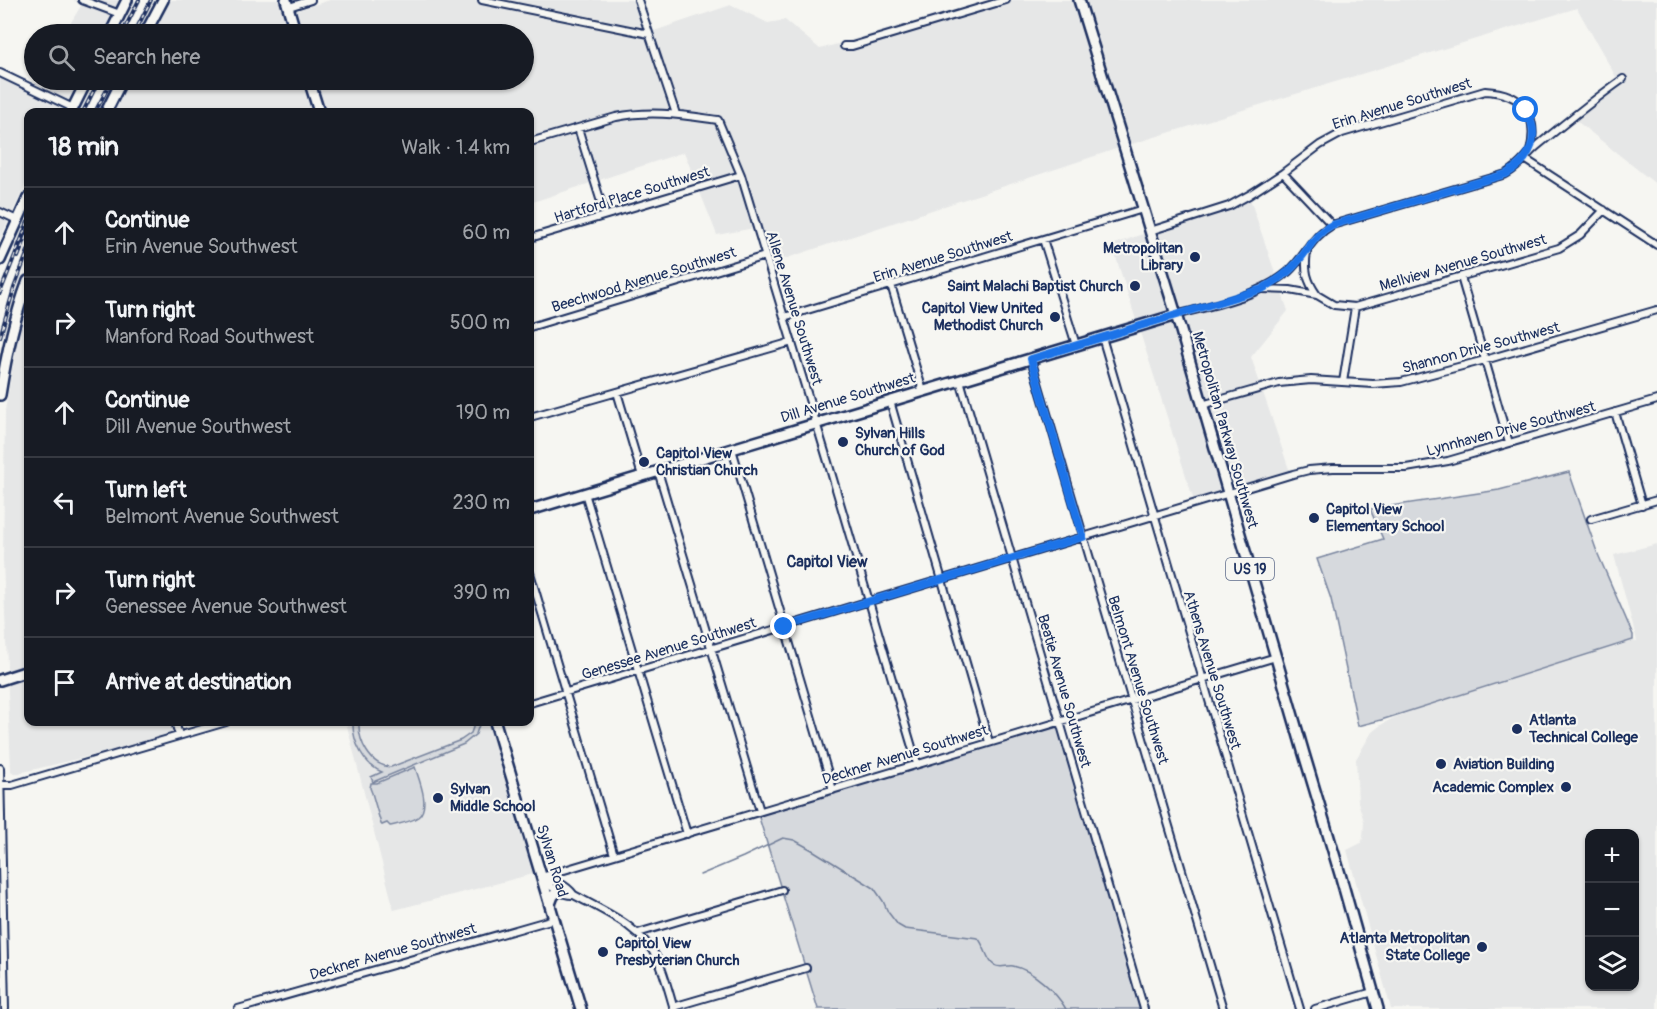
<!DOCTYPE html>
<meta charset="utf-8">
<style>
body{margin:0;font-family:Pangolin,sans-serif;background:#20242c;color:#f1f3f6}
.controls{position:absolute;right:18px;bottom:18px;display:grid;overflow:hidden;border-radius:12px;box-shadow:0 2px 4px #0004}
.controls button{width:54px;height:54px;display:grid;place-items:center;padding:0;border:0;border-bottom:2px solid #363941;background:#171b24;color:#f1f3f6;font:30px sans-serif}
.stop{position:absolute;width:18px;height:18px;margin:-14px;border:4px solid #1a73e8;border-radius:50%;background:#fff}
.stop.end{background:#1a73e8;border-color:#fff;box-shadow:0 2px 6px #0008}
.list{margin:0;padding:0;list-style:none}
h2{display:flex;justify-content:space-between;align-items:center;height:78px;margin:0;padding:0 24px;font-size:26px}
h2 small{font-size:20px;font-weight:400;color:#9ea1a6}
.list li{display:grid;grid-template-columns:39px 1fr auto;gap:18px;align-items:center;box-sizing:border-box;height:90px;padding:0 24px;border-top:2px solid #363941}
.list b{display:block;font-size:22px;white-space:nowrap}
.list p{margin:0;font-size:20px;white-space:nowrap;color:#9ea1a6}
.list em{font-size:20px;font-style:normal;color:#9ea1a6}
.icon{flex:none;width:33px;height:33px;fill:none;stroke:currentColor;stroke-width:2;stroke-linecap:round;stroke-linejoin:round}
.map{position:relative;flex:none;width:1657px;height:1009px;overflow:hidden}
.search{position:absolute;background:#171b24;box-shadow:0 2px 4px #0004;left:24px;top:24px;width:510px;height:66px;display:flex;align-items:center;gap:15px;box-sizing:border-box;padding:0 21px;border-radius:33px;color:#9ea1a6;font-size:22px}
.panel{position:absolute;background:#171b24;box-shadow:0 2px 4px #0004;left:24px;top:108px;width:510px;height:618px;border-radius:12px}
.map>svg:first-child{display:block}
.built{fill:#e6e7e7;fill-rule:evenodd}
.green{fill:#d6d9dd;stroke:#78849e;stroke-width:1.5}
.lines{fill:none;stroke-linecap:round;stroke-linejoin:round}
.stream{stroke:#717e99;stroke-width:1.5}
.street-casing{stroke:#1b2f5e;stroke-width:10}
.secondary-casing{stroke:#1b2f5e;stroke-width:14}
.primary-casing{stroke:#1b2f5e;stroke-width:14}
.street{stroke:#f6f6f2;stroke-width:6}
.secondary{stroke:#f6f6f2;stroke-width:9}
.primary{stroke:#f6f6f2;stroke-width:9}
.rail-casing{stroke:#1b2f5e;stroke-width:4}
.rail{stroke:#f6f6f2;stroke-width:1.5;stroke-dasharray:4.5;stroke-linecap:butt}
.route{stroke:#1a73e8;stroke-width:8}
.poi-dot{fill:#1b2f5e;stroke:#f6f6f2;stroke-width:2}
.labels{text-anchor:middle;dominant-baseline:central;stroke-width:4.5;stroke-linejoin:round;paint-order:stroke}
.shield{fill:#f6f6f2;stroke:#5d6b8a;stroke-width:1.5}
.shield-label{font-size:14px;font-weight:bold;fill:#1b2f5e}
.street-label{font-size:15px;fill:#1b2f5e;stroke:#f6f6f2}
.poi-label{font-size:15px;font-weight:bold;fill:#1b2f5e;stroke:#f6f6f2;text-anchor:start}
.neighbourhood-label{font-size:16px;font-weight:bold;fill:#1b2f5e;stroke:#f6f6f2}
</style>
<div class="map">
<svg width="1657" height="1009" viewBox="0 0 1657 1009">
<rect width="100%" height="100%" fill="#f6f6f2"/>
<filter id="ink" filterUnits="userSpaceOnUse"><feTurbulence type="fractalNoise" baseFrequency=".0167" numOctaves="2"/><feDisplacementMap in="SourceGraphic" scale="12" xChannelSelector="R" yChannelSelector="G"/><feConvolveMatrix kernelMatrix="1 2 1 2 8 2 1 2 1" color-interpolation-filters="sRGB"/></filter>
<g filter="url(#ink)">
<path class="built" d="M73 0H119L102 34H64L82 4Z
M169 0H281L285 14 330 0H643L654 31 731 5 768 23 785 20 820 49 989 0H1657V185L1574 119 1620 84 1577 8 1122 147 769 264 754 228 717 235 684 152 530 203V112H114L130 80H524V34H152Z
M0 78 30 93 38 80H79L62 112H28V179L0 239Z
M1249 196 1288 311 1251 357 1291 475 1195 504 1112 245Z
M28 302V722H177L181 734 15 774 11 771 3 560 5 410 19 331Z
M1657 544V1009H1391L1347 850 1361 843 1363 838 1364 821 1358 802 1356 759 1372 732 1381 725 1393 718 1412 711 1631 640 1637 641 1614 555ZM1590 834H1634V986H1590Z
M346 722H488L533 874 394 910Z"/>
<path class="green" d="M1569 472 1597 552 1633 635V640L1381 720 1358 726 1331 599 1317 559 1383 539 1370 509 1499 490Z
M353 722H359C358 741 370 766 391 767L461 740 471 733 475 722H480L476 734 464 744 373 782 371 777 382 772C364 765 352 741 353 722Z
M1062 723 1145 1009H818L757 811Z
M415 767C419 780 431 807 418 817 411 822 399 824 390 826L387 823 382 825 381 824 372 793 370 788 371 783H377Z"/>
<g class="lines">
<path class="stream" d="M700 875 743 857 783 838 794 840 814 851 874 888 883 901 888 912 898 925 905 929 978 938C985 946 987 961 994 965 1000 969 1007 965 1013 966 1033 970 1056 992 1066 1009"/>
<g class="street-casing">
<path id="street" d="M82 0 120 14
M482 0 649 34
M638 0 676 114
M289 7 311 0
M844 46H852L1006 0
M0 73 73 108
M578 128 605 215
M530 142 616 117C652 110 681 115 718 120L741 175 828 462 917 764
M1525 159 1657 245
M1283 173 1332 225
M0 212 17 220
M1150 231 1229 206 1249 195 1283 173 1320 145 1342 133 1485 91C1524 93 1539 115 1530 152
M530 238 741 175
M1043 239 1076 345
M1307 252C1304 270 1307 281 1317 295
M1461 277 1509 443
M891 285 923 391
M1262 289 1290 290 1317 295 1334 305 1355 307 1559 248 1580 235 1604 210
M1176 315C1212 305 1258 297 1288 272 1304 258 1312 236 1332 225L1506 174C1522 165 1524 157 1537 146 1565 123 1593 100 1623 79
M784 317 1143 209
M530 327 765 256
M1102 337 1300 1009
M1031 359 1223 1009
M960 380 1144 1009
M1343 382 1355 307
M617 392 642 476
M890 401 989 742
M1202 405 1279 383 1311 380 1373 384 1401 382 1485 360 1657 310
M1615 412 1642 505
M530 417 792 342
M732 449 833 790
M658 471 760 811
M585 493 687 834
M1591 519 1657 500
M530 573 614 855
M530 703 1293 474 1309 470 1333 468H1406L1448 461 1657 400
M175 722 179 735
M0 768 5 1009
M0 785H12L226 722
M541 877 1276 657
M541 877C554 880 566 884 574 895
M544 880C551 888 563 896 574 895 605 912 641 926 658 960 665 975 669 993 674 1009
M638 933 782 890
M673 1007 806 968
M238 1009 554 919
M1315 1009 1373 992"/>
</g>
<g class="secondary-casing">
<path id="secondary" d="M286 0 296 34
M145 34 163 0
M309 80 319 112
M106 112 122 80
M0 395C6 356 14 318 28 281
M530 510 1176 315
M0 680 28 671
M495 722 581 1009
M550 904 553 896 558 891"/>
</g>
<g class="primary-casing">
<path id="primary" d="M1079 0 1181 331 1304 754 1340 874 1378 1009
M110 34 127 0
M71 112 87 80
M0 260 28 198"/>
</g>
<use href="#street" class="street"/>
<use href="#secondary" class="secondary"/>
<use href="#primary" class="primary"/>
<g class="rail-casing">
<path id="rail" d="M122 34 139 0
M134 34 151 0
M83 112 99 80
M95 112 112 80
M18 257 28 232
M0 293 28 222
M0 337 14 288 28 251"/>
</g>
<use href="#rail" class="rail"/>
</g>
</g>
<g class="lines" filter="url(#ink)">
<path class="route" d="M784 627 1083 537 1031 359 1262 289C1276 281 1289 273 1299 260 1310 247 1316 233 1332 225L1506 174C1531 160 1541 136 1526 110"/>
</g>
<g class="poi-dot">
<circle cx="1195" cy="257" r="6"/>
<circle cx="1135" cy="286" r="6"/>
<circle cx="1055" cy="317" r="6"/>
<circle cx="843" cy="442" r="6"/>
<circle cx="644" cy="462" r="6"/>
<circle cx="1314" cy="518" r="6"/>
<circle cx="1517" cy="729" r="6"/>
<circle cx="1441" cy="764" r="6"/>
<circle cx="1566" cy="787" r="6"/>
<circle cx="438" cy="798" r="6"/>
<circle cx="1482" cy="947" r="6"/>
<circle cx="603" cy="952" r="6"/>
</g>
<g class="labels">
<rect class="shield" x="1226" y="558" width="48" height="22" rx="4.5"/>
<g class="shield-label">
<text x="1250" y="569">US 19</text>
</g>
<g class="street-label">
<text transform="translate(1402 104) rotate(-17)">Erin Avenue Southwest</text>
<text transform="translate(632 195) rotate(-17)">Hartford Place Southwest</text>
<text transform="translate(943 257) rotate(-17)">Erin Avenue Southwest</text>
<text transform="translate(1463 263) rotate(-16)">Mellview Avenue Southwest</text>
<text transform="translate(644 280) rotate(-17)">Beechwood Avenue Southwest</text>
<text transform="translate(794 308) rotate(73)">Allene Avenue Southwest</text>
<text transform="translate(1481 348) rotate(-15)">Shannon Drive Southwest</text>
<text transform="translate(848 398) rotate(-17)">Dill Avenue Southwest</text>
<text transform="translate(1511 429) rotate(-15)">Lynnhaven Drive Southwest</text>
<text transform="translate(1225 430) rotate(74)">Metropolitan Parkway Southwest</text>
<text transform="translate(669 649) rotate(-17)">Genessee Avenue Southwest</text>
<text transform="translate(1212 670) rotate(73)">Athens Avenue Southwest</text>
<text transform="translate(1138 680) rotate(73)">Belmont Avenue Southwest</text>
<text transform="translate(1064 691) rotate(74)">Beatie Avenue Southwest</text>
<text transform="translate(905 755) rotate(-17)">Deckner Avenue Southwest</text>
<text transform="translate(552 861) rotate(73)">Sylvan Road</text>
<text transform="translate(393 952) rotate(-16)">Deckner Avenue Southwest</text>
</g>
<g class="poi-label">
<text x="1183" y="248" text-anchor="end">Metropolitan<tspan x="1183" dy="17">Library</tspan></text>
<text x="1123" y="286" text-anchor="end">Saint Malachi Baptist Church</text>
<text x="1043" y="308" text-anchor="end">Capitol View United<tspan x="1043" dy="17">Methodist Church</tspan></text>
<text x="855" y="433">Sylvan Hills<tspan x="855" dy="17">Church of God</tspan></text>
<text x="656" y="453">Capitol View<tspan x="656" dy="17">Christian Church</tspan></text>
<text x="1326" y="509">Capitol View<tspan x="1326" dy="17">Elementary School</tspan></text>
<text x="1529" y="720">Atlanta<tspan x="1529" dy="17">Technical College</tspan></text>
<text x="1453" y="764">Aviation Building</text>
<text x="1554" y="787" text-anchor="end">Academic Complex</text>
<text x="450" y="789">Sylvan<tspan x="450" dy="17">Middle School</tspan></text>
<text x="1470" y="938" text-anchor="end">Atlanta Metropolitan<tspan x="1470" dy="17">State College</tspan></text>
<text x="615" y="943">Capitol View<tspan x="615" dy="17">Presbyterian Church</tspan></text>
</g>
<g class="neighbourhood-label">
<text x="827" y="562">Capitol View</text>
</g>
</g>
</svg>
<div class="controls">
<button>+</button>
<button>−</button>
<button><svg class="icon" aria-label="layers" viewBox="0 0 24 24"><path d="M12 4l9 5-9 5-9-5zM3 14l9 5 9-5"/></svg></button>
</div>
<div class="stop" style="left:1526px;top:110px"></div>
<div class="stop end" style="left:784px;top:627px"></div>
<div class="search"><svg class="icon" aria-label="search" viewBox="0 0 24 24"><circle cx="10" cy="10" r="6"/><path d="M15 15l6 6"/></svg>Search here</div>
<section class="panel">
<h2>18 min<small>Walk · 1.4 km</small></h2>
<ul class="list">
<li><svg class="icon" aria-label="ahead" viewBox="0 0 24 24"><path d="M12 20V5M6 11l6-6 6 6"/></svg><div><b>Continue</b><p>Erin Avenue Southwest</p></div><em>60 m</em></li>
<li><svg class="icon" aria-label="right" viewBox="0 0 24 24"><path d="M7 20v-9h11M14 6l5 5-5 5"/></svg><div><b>Turn right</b><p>Manford Road Southwest</p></div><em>500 m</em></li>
<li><svg class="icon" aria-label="ahead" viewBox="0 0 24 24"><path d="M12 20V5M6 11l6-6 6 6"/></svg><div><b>Continue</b><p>Dill Avenue Southwest</p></div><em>190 m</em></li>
<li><svg class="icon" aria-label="left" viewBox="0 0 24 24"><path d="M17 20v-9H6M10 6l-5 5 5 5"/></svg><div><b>Turn left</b><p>Belmont Avenue Southwest</p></div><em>230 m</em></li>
<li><svg class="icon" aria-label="right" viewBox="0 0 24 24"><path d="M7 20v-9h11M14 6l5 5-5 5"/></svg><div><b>Turn right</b><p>Genessee Avenue Southwest</p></div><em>390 m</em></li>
<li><svg class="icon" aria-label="arrive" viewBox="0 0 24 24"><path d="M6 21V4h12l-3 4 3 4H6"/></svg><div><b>Arrive at destination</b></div></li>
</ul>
</section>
</div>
